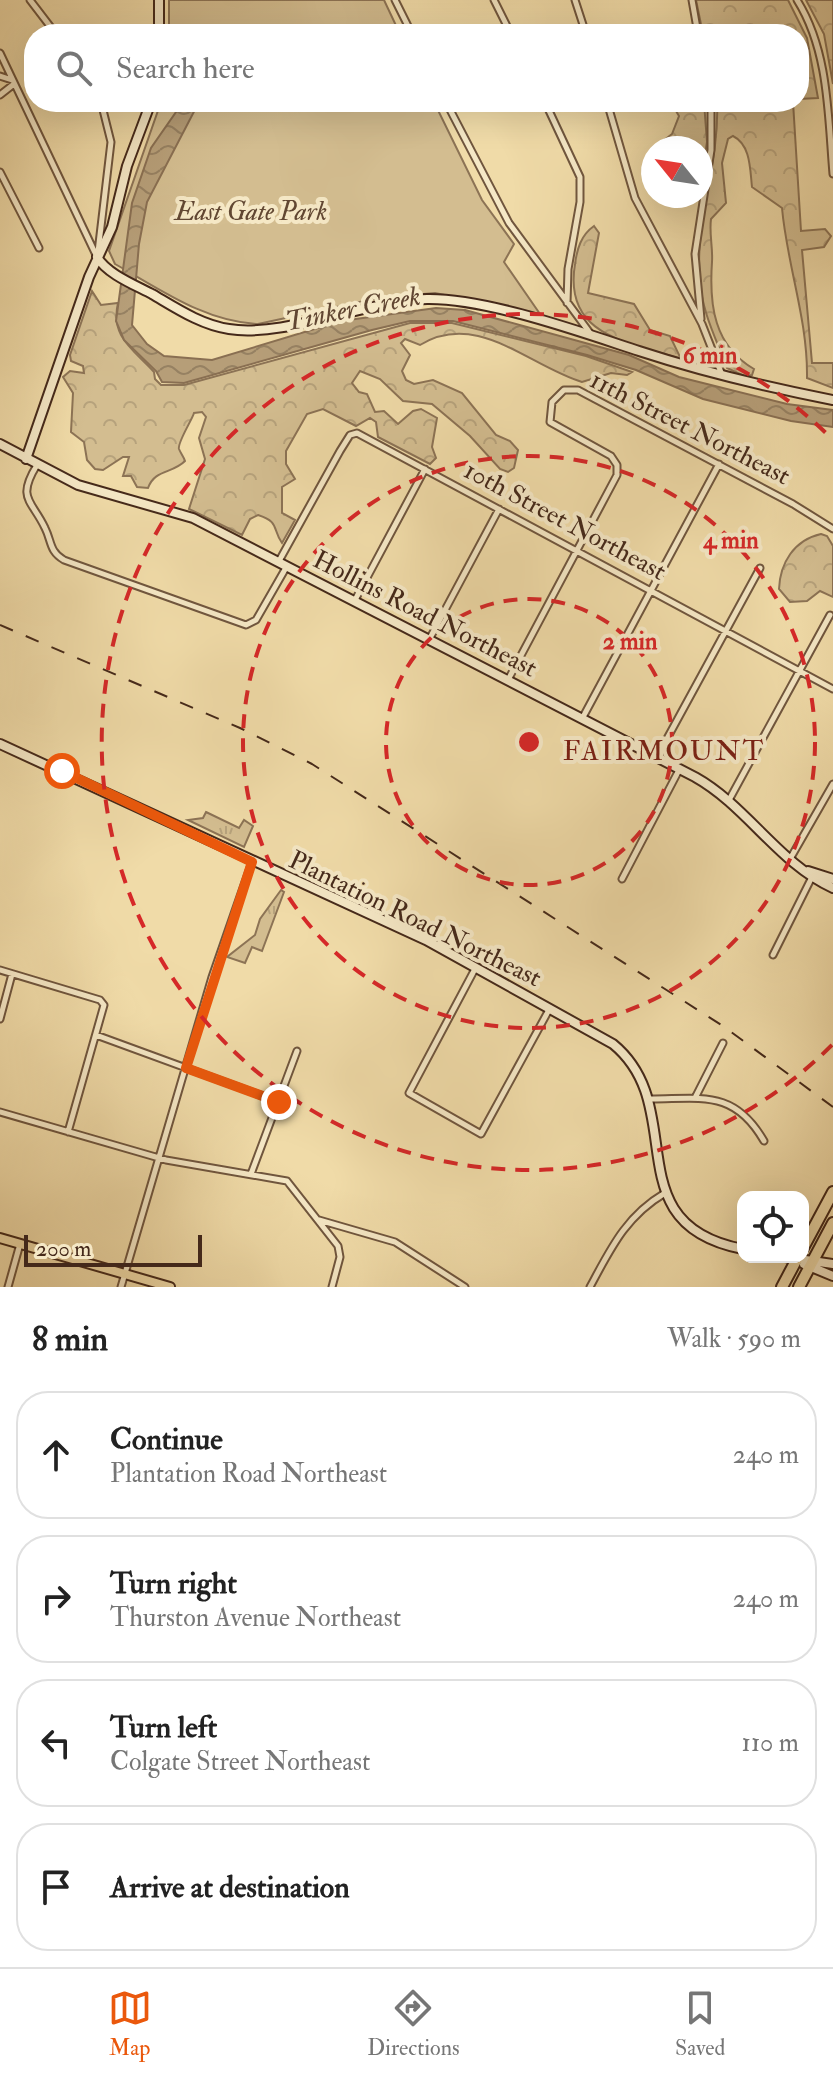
<!DOCTYPE html>
<meta charset="utf-8">
<style>
body{margin:0;font-family:"IM FELL Double Pica",serif;background:#f2f2f2;color:#222}
.controls{position:absolute;right:24px;bottom:24px;display:grid;overflow:hidden;border-radius:16px;box-shadow:0 8px 32px #0002}
.controls button{width:72px;height:72px;display:grid;place-items:center;padding:0;border:0;border-bottom:2px solid #e0e0e0;background:#fff;color:#222;font:40px sans-serif}
.compass{position:absolute;left:641px;top:136px;width:72px;height:72px;border-radius:50%;background:#fff;box-shadow:0 8px 32px #0002;rotate:300deg}
.scale{position:absolute;left:24px;bottom:20px;width:178px;box-sizing:border-box;padding-left:8px;border:4px solid #45291a;border-top:0;font-size:22px;line-height:28px;white-space:nowrap;color:#45291a;-webkit-text-stroke:6px #f5e8c6;paint-order:stroke}
.stop{position:absolute;width:24px;height:24px;margin:-18px;border:6px solid #ea580c;border-radius:50%;background:#fff}
.stop.end{background:#ea580c;border-color:#fff;box-shadow:0 2px 8px #0008}
.list{margin:0;padding:0;list-style:none}
h2{display:flex;justify-content:space-between;align-items:center;height:104px;margin:0;padding:0 32px;font-size:34px}
h2 small{font-size:26px;font-weight:400;color:#767676}
.list li{display:grid;grid-template-columns:52px 1fr auto;gap:24px;align-items:center;box-sizing:border-box;height:128px;margin:0 16px 16px;padding:0 16px;border:2px solid #e0e0e0;border-radius:32px}
.list b{display:block;font-size:30px;white-space:nowrap}
.list p{margin:0;font-size:26px;white-space:nowrap;color:#767676}
.list em{font-size:26px;font-style:normal;color:#767676}
.icon{flex:none;width:44px;height:44px;fill:none;stroke:currentColor;stroke-width:2;stroke-linecap:round;stroke-linejoin:round}
.map{position:relative;flex:none;width:833px;height:1287px;overflow:hidden}
.search{position:absolute;background:#fff;box-shadow:0 8px 32px #0002;left:24px;right:24px;top:24px;height:88px;display:flex;align-items:center;gap:20px;box-sizing:border-box;padding:0 28px;border-radius:32px;color:#767676;font-size:30px}
.sheet{height:680px;background:#fff}
nav{display:flex;justify-content:space-around;align-items:center;box-sizing:border-box;height:112px;border-top:2px solid #e0e0e0;background:#fff;font-size:22px;color:#767676}
nav a{display:grid;justify-items:center;gap:4px}
nav .on{color:#ea580c}
.map>svg:first-child{display:block}
.grass{fill:url(#grass-tufts);stroke:#8c7355;stroke-width:2}
.forest{fill:url(#forest-crowns);stroke:#8c7355;stroke-width:2}
.green{fill:#d3bd90;stroke:#8c7355;stroke-width:2}
.water{fill:url(#water-waves);stroke:#896f52;stroke-width:2}
.lines{fill:none;stroke-linecap:round;stroke-linejoin:round}
.street-casing{stroke:#70563e;stroke-width:9}
.secondary-casing{stroke:#45291a;stroke-width:12}
.primary-casing{stroke:#45291a;stroke-width:12}
.highway-casing{stroke:#45291a;stroke-width:14}
.street{stroke:#f5e8c6;stroke-width:5}
.secondary{stroke:#f5e8c6;stroke-width:8}
.primary{stroke:#f0dba8;stroke-width:8}
.highway{stroke:#f0dba8;stroke-width:10}
.rail{stroke:#45291a;stroke-width:2;stroke-dasharray:14 14;stroke-linecap:butt}
.route{stroke:#ea580c;stroke-width:10}
.ring{fill:none;stroke:#d62828;stroke-width:4;stroke-dasharray:14 10}
.labels{text-anchor:middle;dominant-baseline:central;stroke-width:8;stroke-linejoin:round;paint-order:stroke}
.park-label{font-size:26px;font-style:italic;fill:#614732;stroke:#f5e8c6}
.street-label{font-size:26px;fill:#45291a;stroke:#f5e8c6}
.water-label{font-size:28px;font-style:italic;fill:#614632;stroke:#f5e8c6}
.neighbourhood-label{font-size:28px;letter-spacing:2px;fill:#7a1f14;stroke:#f5e8c6}
.centre{fill:#d62828;stroke:#f5e8c6;stroke-width:4}
.ring-label{font-size:24px;text-anchor:middle;font-weight:bold;fill:#d62828;stroke:#f5e8c6;stroke-width:8;stroke-linejoin:round;paint-order:stroke}
</style>
<div class="map">
<svg width="833" height="1287" viewBox="0 0 833 1287">
<defs>
<pattern id="grass-tufts" width="24" height="20" patternUnits="userSpaceOnUse" patternTransform="scale(2)"><rect width="24" height="20" fill="#d3bd90"/><path d="M3 7l-1-3M5 7V3M7 7l1-3M15 17l-1-3M17 17v-4M19 17l1-3" fill="none" stroke="#b6a27c"/></pattern>
<pattern id="forest-crowns" width="20" height="18" patternUnits="userSpaceOnUse" patternTransform="scale(2)"><rect width="20" height="18" fill="#d3bd90"/><path d="M2 6a3 3 0 1 1 6 0M12 15a3 3 0 1 1 6 0" fill="none" stroke="#b6a27c"/></pattern>
<pattern id="water-waves" width="16" height="10" patternUnits="userSpaceOnUse" patternTransform="scale(2)"><rect width="16" height="10" fill="#b69e78"/><path d="M0 5q4-4 8 0t8 0" fill="none" stroke="#968162"/></pattern>
</defs>
<rect width="100%" height="100%" fill="#f0dba8"/>
<filter id="stains"><feTurbulence type="fractalNoise" baseFrequency=".0025" numOctaves="4"/><feColorMatrix values="0 0 0 0 .2 0 0 0 0 .09 0 0 0 0 .02 0 0 0 .5 -.17"/></filter>
<radialGradient id="worn" r=".72"><stop offset=".6" stop-color="#630" stop-opacity="0"/><stop offset="1" stop-color="#630" stop-opacity=".3"/></radialGradient>
<path class="grass" d="M206 812 239 828 244 820 253 826 244 847 188 820 203 818Z
M281 890 284 892 262 951 252 947 245 963 227 957 255 935 260 919Z"/>
<path class="forest" d="M696 0H788L807 38 818 98 799 99V34H703Z
M806 0H833V84L824 34Z
M650 102H704L707 142 701 181V148H654L672 134 679 116 673 106 656 109Z
M717 102H793L801 231 825 229 831 236 824 247 802 250 812 363H833V388L807 378C808 320 787 265 782 208L752 187C750 170 751 145 733 136L728 139 722 163 726 203 711 219C709 234 713 247 712 262 709 305 714 346 754 369L752 375 744 376 727 368C716 338 702 313 700 280 694 220 720 162 717 102Z
M594 226 599 233 588 293 634 304 650 330 670 336 681 359C628 342 563 336 575 264 577 249 581 235 594 226Z
M92 291 101 305 118 303C110 337 133 349 154 372L155 379 161 385H184L410 323H452L586 356 632 372 627 375 611 373 582 382C529 366 477 310 420 345L405 339 401 343 410 355 402 371 406 380 414 384 433 380 462 393 496 435 510 441 518 450 514 468 508 472 500 469 470 436 432 404 403 401 380 379 360 371 352 383 359 392 367 394 375 412 384 411 398 424 413 411 421 409 437 418 432 447 436 458 430 464 378 437 376 422 370 418 356 426 323 409 307 414 286 451V464L295 479 282 487V513L295 520 282 543C272 529 280 522 258 515L250 519 242 535 189 509 205 459 199 438 206 417 202 412 194 413C192 420 177 443 179 449 181 454 184 457 185 461 172 474 155 469 148 488L137 487 131 476H123L129 457H123L103 470 95 469 87 460 84 442 71 432 73 393 63 377 70 371 84 373 83 366 71 361 70 355Z
M821 534 827 536 833 546V597L820 591 807 601 790 602 779 589C780 563 794 540 821 534Z"/>
<path class="green" d="M169 0H384L400 34H169Z
M161 102H434L482 200 514 244 504 262 540 314 435 293 378 298 258 324C205 322 160 289 115 264L109 251Z"/>
<path class="water" d="M183 102H199L147 202 139 244 132 325 147 344 164 356 212 360 341 321 436 308 465 310 629 355 679 377 787 404 833 410V427L791 421 703 399 636 370 587 355 453 321H410L372 330 184 383 162 382 156 371 124 340 116 321 132 203 151 148Z"/>
<g class="lines">
<g class="street-casing">
<path id="street" d="M30 0 56 34
M395 0 412 34
M494 0 511 34
M575 0 586 34
M692 0 698 34
M797 0C829 51 828 116 833 174
M0 53 97 257
M0 76 12 80
M0 95 14 84
M446 102 509 223 590 333
M545 102 580 177V202L568 269 567 303
M607 102 635 198 702 324 722 375
M0 172 39 248
M98 252 111 142 101 102
M701 319 695 254 711 150V102
M37 465C16 499 32 500 45 528 52 542 49 551 64 560L246 625 256 620 287 566
M279 561 340 451 350 435 357 433 833 689
M355 600 425 469
M430 638 499 509
M509 678 617 475V465L611 456 550 422 552 402 564 390H578L793 504 833 529
M583 717 719 464
M657 757 760 568
M729 800 830 615
M790 859 833 784
M622 879 679 770
M773 955 812 877
M476 967 409 1093 481 1134 550 1008
M0 970 100 1000 104 1005 68 1132
M0 1019 12 974
M96 1035 279 1102
M696 1096 723 1043
M651 1099C701 1099 734 1089 764 1141
M0 1112 166 1160 287 1181 338 1246 340 1257 332 1287
M251 1174 297 1051
M319 1220 395 1242 465 1287
M8 1287 20 1244
M121 1287 212 977 252 862
M590 1287C611 1248 626 1216 665 1193"/>
</g>
<g class="secondary-casing">
<path id="secondary" d="M159 34V0
M97 257C107 274 135 285 152 294 176 308 201 325 229 329 284 338 366 301 427 299 486 298 581 332 639 351 703 372 767 387 833 400
M0 444 78 485 193 518 695 777C747 806 779 864 833 888
M26 459 89 277 112 227 127 166 151 102
M0 744 426 940 613 1044C691 1108 613 1224 743 1249
M808 871 833 879
M785 1257 833 1264
M804 1264 833 1276"/>
</g>
<g class="primary-casing">
<path id="primary" d="M0 1238 170 1287"/>
</g>
<g class="highway-casing">
<path id="highway" d="M803 1248 833 1192
M782 1287 798 1257
M799 1287 833 1223"/>
</g>
<use href="#street" class="street"/>
<use href="#secondary" class="secondary"/>
<use href="#primary" class="primary"/>
<use href="#highway" class="highway"/>
<path class="rail" d="M0 625 240 728 312 764 723 1026 833 1107"/>
</g>
<g class="lines">
<path class="route" d="M62 771 252 862 186 1068 279 1102"/>
</g>
<g class="ring">
<circle cx="529" cy="742" r="143"/>
<circle cx="529" cy="742" r="286"/>
<path d="M832 1045A428 428 0 1 1 832 439"/>
</g>
<g class="labels">
<g class="park-label">
<text x="251" y="212">East Gate Park</text>
</g>
<g class="street-label">
<text transform="translate(690 428) rotate(27)">11th Street Northeast</text>
<text transform="translate(565 521) rotate(28)">10th Street Northeast</text>
<text transform="translate(425 614) rotate(27)">Hollins Road Northeast</text>
<text transform="translate(415 919) rotate(26)">Plantation Road Northeast</text>
</g>
<g class="water-label">
<text transform="translate(353 309) rotate(-11)">Tinker Creek</text>
</g>
<g class="neighbourhood-label">
<text x="664" y="751">FAIRMOUNT</text>
</g>
</g>
<circle cx="529" cy="742" r="12" class="centre"/>
<g class="ring-label">
<text x="710" y="363">6 min</text>
<text x="731" y="548">4 min</text>
<text x="630" y="649">2 min</text>
</g>
<rect width="100%" height="100%" filter="url(#stains)"/>
<rect width="100%" height="100%" fill="url(#worn)"/>
</svg>
<div class="controls">
<button><svg class="icon" aria-label="locate" viewBox="0 0 24 24"><circle cx="12" cy="12" r="6"/><path d="M12 2v4M12 18v4M2 12h4M18 12h4"/></svg></button>
</div>
<svg class="compass" viewBox="-18 -18 36 36"><path d="M0-13l5 13h-10z" fill="#e53935"/><path d="M0 13l5-13h-10z" fill="#767676"/></svg>
<div class="scale">200 m</div>
<div class="stop" style="left:62px;top:771px"></div>
<div class="stop end" style="left:279px;top:1102px"></div>
<div class="search"><svg class="icon" aria-label="search" viewBox="0 0 24 24"><circle cx="10" cy="10" r="6"/><path d="M15 15l6 6"/></svg>Search here</div>
</div>
<section class="sheet">
<h2>8 min<small>Walk · 590 m</small></h2>
<ul class="list">
<li><svg class="icon" aria-label="ahead" viewBox="0 0 24 24"><path d="M12 20V5M6 11l6-6 6 6"/></svg><div><b>Continue</b><p>Plantation Road Northeast</p></div><em>240 m</em></li>
<li><svg class="icon" aria-label="right" viewBox="0 0 24 24"><path d="M7 20v-9h11M14 6l5 5-5 5"/></svg><div><b>Turn right</b><p>Thurston Avenue Northeast</p></div><em>240 m</em></li>
<li><svg class="icon" aria-label="left" viewBox="0 0 24 24"><path d="M17 20v-9H6M10 6l-5 5 5 5"/></svg><div><b>Turn left</b><p>Colgate Street Northeast</p></div><em>110 m</em></li>
<li><svg class="icon" aria-label="arrive" viewBox="0 0 24 24"><path d="M6 21V4h12l-3 4 3 4H6"/></svg><div><b>Arrive at destination</b></div></li>
</ul>
</section>
<nav>
<a class="on"><svg class="icon" aria-label="map" viewBox="0 0 24 24"><path d="M3 6l6-2 6 2 6-2v14l-6 2-6-2-6 2zM9 4v14M15 6v14"/></svg>Map</a>
<a><svg class="icon" aria-label="directions" viewBox="0 0 24 24"><path d="M12 3l9 9-9 9-9-9zM9 14v-3h6M13 9l2 2-2 2"/></svg>Directions</a>
<a><svg class="icon" aria-label="saved" viewBox="0 0 24 24"><path d="M7 4h10v16l-5-4-5 4z"/></svg>Saved</a>
</nav>
